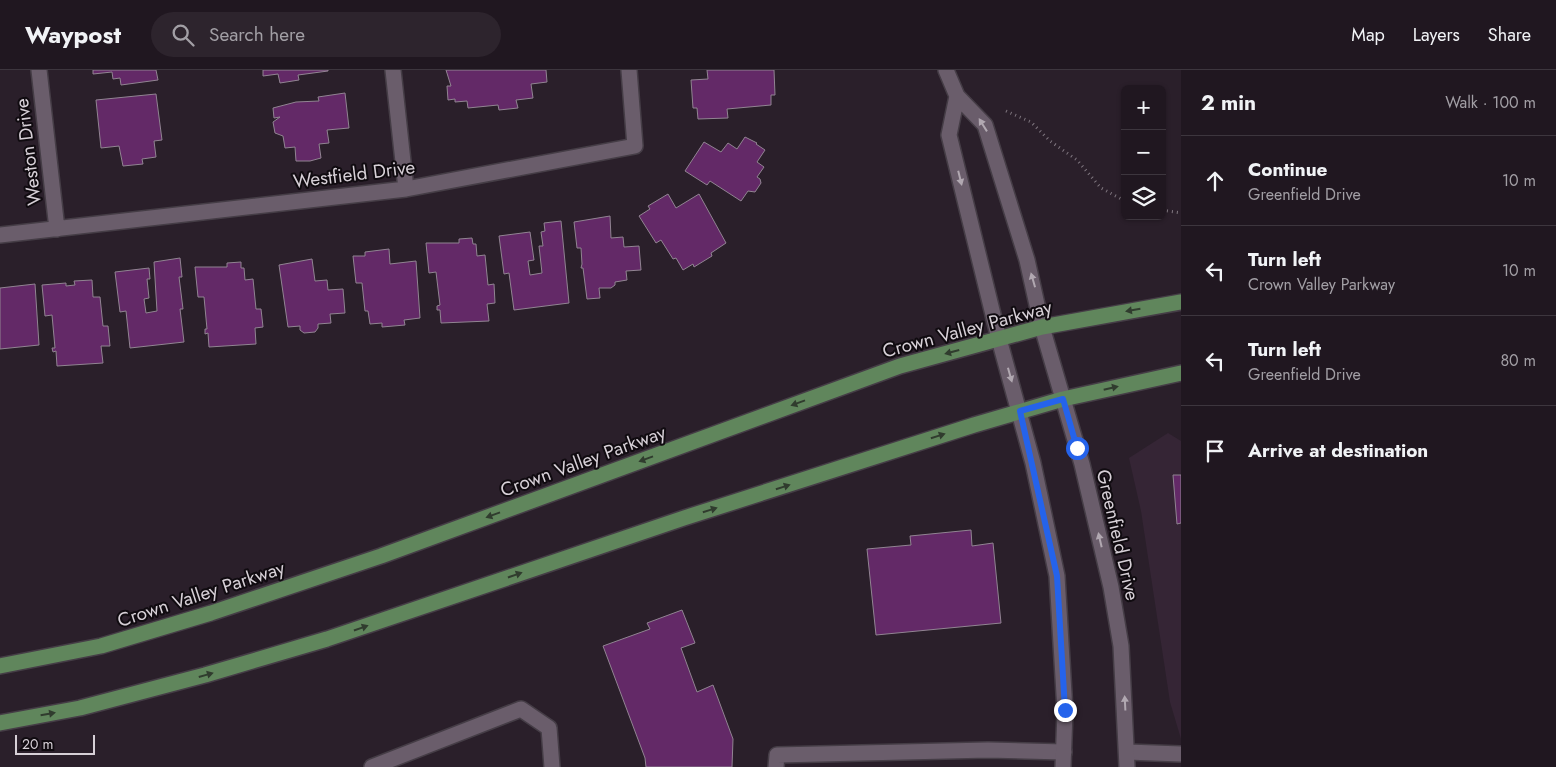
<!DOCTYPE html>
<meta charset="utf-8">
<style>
body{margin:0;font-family:Jost,sans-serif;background:#2d242d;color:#f1f3f6}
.controls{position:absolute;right:15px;top:15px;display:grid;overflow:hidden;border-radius:8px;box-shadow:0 1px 4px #0004}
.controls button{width:45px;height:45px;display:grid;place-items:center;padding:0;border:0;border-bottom:1px solid #3d363e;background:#201720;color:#f1f3f6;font:25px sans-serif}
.scale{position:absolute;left:15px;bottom:12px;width:80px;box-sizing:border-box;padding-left:5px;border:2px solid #d7d0d7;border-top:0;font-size:14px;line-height:18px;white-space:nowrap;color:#d7d0d7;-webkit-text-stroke:4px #100b10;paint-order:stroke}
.stop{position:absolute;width:15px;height:15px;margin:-11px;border:4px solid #2563eb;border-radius:50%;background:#fff}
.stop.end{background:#2563eb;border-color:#fff;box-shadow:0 1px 5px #0008}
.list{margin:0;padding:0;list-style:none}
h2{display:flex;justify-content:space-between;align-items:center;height:65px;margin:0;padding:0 20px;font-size:21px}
h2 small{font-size:16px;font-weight:400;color:#a29fa5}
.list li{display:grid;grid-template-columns:32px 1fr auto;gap:15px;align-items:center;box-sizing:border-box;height:90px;padding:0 20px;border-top:1px solid #3d363e}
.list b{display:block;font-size:19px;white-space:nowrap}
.list p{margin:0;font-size:16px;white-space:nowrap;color:#a29fa5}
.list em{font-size:16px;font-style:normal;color:#a29fa5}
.icon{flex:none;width:28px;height:28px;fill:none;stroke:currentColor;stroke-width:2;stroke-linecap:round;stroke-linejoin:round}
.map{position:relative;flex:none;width:1181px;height:697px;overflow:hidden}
header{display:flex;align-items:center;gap:30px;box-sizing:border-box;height:70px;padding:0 25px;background:#201720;border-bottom:1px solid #3d363e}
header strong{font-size:24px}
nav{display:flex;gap:28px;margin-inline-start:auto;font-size:18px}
.search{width:350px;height:45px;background:#2d242d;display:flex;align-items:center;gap:12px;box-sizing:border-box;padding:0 18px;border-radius:28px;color:#a29fa5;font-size:19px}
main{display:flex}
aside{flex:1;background:#201720}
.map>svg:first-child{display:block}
.built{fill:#352535}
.building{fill:#632967;stroke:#918492}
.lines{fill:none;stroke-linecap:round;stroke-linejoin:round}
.lane-casing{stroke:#453d46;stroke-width:18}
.street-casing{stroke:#453d46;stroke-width:18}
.secondary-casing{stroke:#453d46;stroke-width:18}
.primary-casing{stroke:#453d46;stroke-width:18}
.path{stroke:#817881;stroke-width:3;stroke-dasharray:1 4;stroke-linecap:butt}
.lane{stroke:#6a5d6b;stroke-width:15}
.street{stroke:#6a5d6b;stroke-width:15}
.secondary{stroke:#6a5d6b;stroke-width:15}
.primary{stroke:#60865c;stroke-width:15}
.oneway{fill:#b1a8b1}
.oneway2{fill:#303c2e}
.route{stroke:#2563eb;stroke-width:6}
.labels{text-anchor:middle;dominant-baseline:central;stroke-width:4;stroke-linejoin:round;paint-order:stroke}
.street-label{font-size:19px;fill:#d7d0d7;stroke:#100b10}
</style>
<header>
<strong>Waypost</strong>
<div class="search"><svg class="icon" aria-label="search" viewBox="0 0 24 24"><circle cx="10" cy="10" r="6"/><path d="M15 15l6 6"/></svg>Search here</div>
<nav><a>Map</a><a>Layers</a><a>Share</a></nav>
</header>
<main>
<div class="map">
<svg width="1181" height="697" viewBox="0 0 1181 697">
<rect width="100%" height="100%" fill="#2a1f2a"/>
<path class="built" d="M1168 363 1181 371V669L1170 632 1141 441 1129 388Z"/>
<path class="building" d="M93 0H156L158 10 121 15 120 8 113 9 112 2 93 4Z
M263 0H328V1L298 5 299 10 280 13 278 4 263 6Z
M446 0H546L547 12 531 14 533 28 516 30 518 38 499 40 498 35 468 38 467 31 455 32V29L448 30 447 16H451Z
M707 0H774L775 25H771V35L727 39 728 48 698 49 697 38H693L691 10 708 9Z
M345 23 349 58 327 60 329 73 319 74 321 88 310 91H296L295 77 285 78 283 66 275 63 273 52 280 47 274 48 273 38 296 32 319 31 318 27Z
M156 24 162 70 154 71 156 87 142 89 143 94 123 96 119 76 101 78 96 30Z
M745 67 757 73 756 74 765 80 757 92 764 97 757 107 760 109 761 113 755 122 748 121 741 131 710 111 707 115 685 101 704 72 721 82 728 73 737 79Z
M668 124 676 138 699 124 726 173 711 183 712 186 694 197 693 194 683 200 676 188 673 189 661 170 656 173 639 146 650 139 648 136Z
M610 146 611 168 623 167 624 177 639 176 641 200 626 201 627 210 615 212V215L611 218H599L600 228 587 229 583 198H581L582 194 581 178H577L574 152Z
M561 151 569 233 514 240 509 203 504 204 499 166 530 162 534 190 528 191 530 205 542 203 539 176H543L541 162 545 161 544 153Z
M472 168 473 174H476L477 186 485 185 488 215 494 214 495 233 487 234 489 251 441 253 440 240H437V236L440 235 436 202 429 203 426 173H459V169Z
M389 179 390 194 416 191 420 248 404 250 405 255 382 257V253L370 254 368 241H365L362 213H356L353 186H365V182Z
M180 188 182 207H179L183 239H180L184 272 130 278 126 241 120 242 115 202 149 198 150 209H147L149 228 144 229 146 243 157 241 154 192Z
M312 189 315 211 327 210 328 220 343 219 345 243 330 244 331 253 318 254V258L315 262 304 263 300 260V256L288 257 279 195Z
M241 192V198H244L245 210 253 209 256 239H261L263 257 255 258 256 274 209 277 208 263 205 264V259H207L204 227H198L195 197H227V193Z
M92 210 93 227H100L103 256H108L110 276H101L103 293 57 296 56 281 53 282 52 278H55L52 245 45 246 42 215 66 213V216L75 215 74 211Z
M35 214 39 275 0 279V218Z
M1173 405H1181V453L1177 454Z
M971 460 972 476 993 473 1001 553 876 565 867 479 911 475 910 466Z
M682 540 695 573 681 578 697 622 713 615 733 669 732 697H646L645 688 603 576 650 559 647 553Z"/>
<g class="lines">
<g class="lane-casing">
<path id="lane" d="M1127 682 1181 684
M372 697 521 639 549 658 552 697
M776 697 777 685 988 680 1064 682"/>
</g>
<g class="street-casing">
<path id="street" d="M39 0 57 159
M393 0 406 119
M0 165 406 119 635 76 629 0"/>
</g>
<g class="secondary-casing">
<path id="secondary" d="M946 0 957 26 985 55 1027 190 1042 257 1082 394 1111 517 1121 576 1127 697
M957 26 949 65 999 269 1033 393 1057 506 1065 641 1063 697"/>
</g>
<g class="primary-casing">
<path id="primary" d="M0 596 101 576 211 543 381 486 900 296 1042 257 1181 232
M0 653 80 638 205 605 327 569 684 448 974 355 1063 329 1181 303"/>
</g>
<path class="path" d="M1006 41 1031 52 1050 71 1077 90 1101 118 1125 131
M1162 140 1181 143"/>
<use href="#lane" class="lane"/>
<use href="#street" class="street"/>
<use href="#secondary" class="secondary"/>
<use href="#primary" class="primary"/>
</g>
<defs><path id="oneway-solid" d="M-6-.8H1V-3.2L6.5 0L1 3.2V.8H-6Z" transform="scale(1.25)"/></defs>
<g class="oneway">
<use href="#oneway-solid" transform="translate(983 55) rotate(-122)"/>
<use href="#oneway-solid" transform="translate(960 108) rotate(76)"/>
<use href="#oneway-solid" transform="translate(1033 210) rotate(-106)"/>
<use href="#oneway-solid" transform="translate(1010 305) rotate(74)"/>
<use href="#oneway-solid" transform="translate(1100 470) rotate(-103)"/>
<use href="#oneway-solid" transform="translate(1125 633) rotate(-93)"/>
</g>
<g class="oneway2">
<use href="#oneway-solid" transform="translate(1133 240) rotate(170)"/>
<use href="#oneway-solid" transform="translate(952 282) rotate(165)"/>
<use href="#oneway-solid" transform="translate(1111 318) rotate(-13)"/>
<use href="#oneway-solid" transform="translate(798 333) rotate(160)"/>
<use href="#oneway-solid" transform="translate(938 366) rotate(-18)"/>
<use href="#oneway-solid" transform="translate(646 389) rotate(160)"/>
<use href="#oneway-solid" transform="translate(783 417) rotate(-18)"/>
<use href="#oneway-solid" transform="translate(710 440) rotate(-17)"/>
<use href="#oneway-solid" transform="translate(493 445) rotate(160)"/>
<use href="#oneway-solid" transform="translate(515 505) rotate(-19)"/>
<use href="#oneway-solid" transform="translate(361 558) rotate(-19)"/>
<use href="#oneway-solid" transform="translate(206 605) rotate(-16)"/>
<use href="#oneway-solid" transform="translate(48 644) rotate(-10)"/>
</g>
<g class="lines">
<path class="route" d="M1065 640 1057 506 1020 341 1063 329 1077 378"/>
</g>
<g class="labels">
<g class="street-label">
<text transform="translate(28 82) rotate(-97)">Weston Drive</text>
<text transform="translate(354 104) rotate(-7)">Westfield Drive</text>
<text transform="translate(967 259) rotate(-15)">Crown Valley Parkway</text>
<text transform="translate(583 391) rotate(-20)">Crown Valley Parkway</text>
<text transform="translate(1118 465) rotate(77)">Greenfield Drive</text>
<text transform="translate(201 524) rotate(-18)">Crown Valley Parkway</text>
</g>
</g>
</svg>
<div class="controls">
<button>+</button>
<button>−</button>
<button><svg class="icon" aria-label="layers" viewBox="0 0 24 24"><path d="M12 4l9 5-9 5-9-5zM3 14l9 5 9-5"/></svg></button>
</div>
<div class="scale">20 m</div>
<div class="stop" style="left:1077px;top:378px"></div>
<div class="stop end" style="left:1065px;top:640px"></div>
</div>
<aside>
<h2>2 min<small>Walk · 100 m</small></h2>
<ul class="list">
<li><svg class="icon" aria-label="ahead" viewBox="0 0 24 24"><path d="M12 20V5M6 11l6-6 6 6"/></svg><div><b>Continue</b><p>Greenfield Drive</p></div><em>10 m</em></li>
<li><svg class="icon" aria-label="left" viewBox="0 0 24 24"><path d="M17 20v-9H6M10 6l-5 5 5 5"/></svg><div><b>Turn left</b><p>Crown Valley Parkway</p></div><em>10 m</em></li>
<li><svg class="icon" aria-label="left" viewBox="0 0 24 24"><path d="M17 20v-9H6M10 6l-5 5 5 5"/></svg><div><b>Turn left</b><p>Greenfield Drive</p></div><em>80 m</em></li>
<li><svg class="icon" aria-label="arrive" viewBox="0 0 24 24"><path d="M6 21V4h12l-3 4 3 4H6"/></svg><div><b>Arrive at destination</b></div></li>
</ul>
</aside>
</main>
